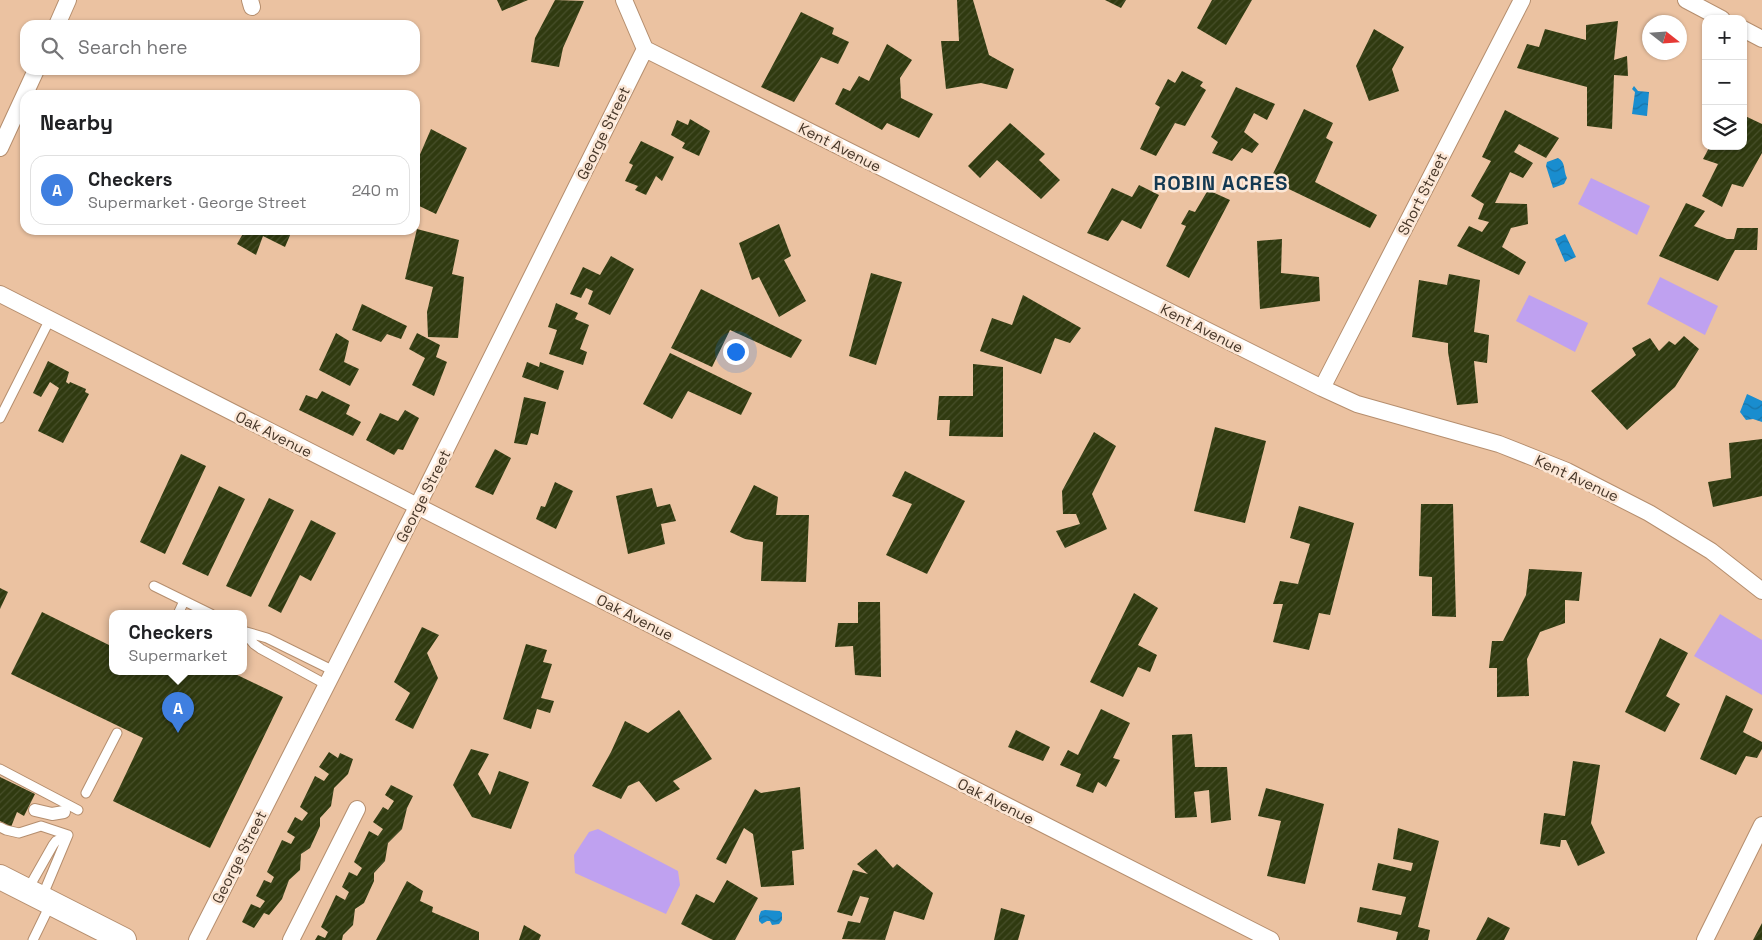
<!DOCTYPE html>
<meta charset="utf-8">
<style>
body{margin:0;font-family:"Space Grotesk",sans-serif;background:#f6f6f6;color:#202124}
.controls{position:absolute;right:15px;top:15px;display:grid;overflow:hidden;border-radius:10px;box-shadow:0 1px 4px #0004}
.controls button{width:45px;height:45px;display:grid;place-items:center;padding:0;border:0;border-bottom:1px solid #e0e0e0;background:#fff;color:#202124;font:25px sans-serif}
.compass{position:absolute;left:1642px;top:15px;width:45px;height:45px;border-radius:50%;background:#fff;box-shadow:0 1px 4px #0004;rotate:107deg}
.you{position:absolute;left:735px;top:351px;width:18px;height:18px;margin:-12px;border:4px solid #fff;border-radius:50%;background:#1a73e8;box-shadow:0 0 0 8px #1a73e833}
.badge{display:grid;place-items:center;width:32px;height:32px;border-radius:50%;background:#096393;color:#fff;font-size:16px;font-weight:700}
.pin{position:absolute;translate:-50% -41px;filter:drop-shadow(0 1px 2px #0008)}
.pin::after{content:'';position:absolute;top:26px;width:18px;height:15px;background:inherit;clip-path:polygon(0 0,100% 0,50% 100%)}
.popup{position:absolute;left:109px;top:610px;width:138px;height:65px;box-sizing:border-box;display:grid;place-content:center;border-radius:10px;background:#fff;filter:drop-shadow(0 1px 4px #0005);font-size:16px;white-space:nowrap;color:#757577}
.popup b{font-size:19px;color:#202124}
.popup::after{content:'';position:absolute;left:50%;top:100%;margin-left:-10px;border:10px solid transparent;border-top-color:#fff}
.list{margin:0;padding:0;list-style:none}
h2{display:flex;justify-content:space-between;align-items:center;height:65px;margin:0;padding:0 20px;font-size:21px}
h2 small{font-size:16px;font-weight:400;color:#757577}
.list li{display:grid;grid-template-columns:32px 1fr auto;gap:15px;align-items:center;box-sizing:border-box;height:70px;margin:0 10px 10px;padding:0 10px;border:1px solid #e0e0e0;border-radius:15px}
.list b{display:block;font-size:19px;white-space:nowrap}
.list p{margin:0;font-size:16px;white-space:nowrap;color:#757577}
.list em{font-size:16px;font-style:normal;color:#757577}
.icon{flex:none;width:28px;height:28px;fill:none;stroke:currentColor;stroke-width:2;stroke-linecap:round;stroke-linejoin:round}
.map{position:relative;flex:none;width:1762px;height:940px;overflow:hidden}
.search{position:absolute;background:#fff;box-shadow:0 1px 4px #0004;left:20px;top:20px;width:400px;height:55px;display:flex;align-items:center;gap:12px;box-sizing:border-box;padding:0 18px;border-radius:15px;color:#757577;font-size:19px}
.panel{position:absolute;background:#fff;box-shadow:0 1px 4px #0004;left:20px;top:90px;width:400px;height:145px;border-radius:15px}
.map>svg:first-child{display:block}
.pitch{fill:#bfa1f0}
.water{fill:url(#water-waves)}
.building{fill:url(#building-hatch)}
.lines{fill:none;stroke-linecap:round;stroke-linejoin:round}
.service-casing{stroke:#b58e6e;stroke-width:11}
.pedestrian-casing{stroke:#b58e6e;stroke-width:14}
.minor-casing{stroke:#b58e6e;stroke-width:18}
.secondary-casing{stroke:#b58e6e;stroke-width:26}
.service{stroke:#fff;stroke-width:9}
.pedestrian{stroke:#fff;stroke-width:12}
.minor{stroke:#fff;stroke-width:16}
.secondary{stroke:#fff;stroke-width:24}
.labels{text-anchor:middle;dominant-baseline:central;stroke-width:5;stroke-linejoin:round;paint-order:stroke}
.street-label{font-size:15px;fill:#473729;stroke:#fce7d6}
.district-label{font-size:20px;font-weight:bold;letter-spacing:1px;fill:#143952;stroke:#fce7d6}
</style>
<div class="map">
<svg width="1762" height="940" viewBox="0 0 1762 940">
<defs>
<pattern id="water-waves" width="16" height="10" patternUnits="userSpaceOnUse" patternTransform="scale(1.25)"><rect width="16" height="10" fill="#198dcf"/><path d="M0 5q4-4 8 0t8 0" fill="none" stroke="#1874a8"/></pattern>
<pattern id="building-hatch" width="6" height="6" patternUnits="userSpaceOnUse" patternTransform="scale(1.25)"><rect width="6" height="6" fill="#303a10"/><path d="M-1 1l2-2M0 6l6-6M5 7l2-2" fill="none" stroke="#474f2a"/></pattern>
</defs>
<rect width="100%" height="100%" fill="#ebc2a1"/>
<path class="pitch" d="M1591 178 1650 206 1637 235 1578 204Z
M1660 277 1718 306 1705 335 1647 304Z
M1529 295 1588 323 1575 352 1516 321Z
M1720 614 1762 640V695L1694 656Z
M598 829 678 871 680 885 666 914 575 873 574 855 589 832Z"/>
<path class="water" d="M1634 86 1638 91 1649 92 1647 116 1632 114 1635 92 1632 89Z
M1558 158C1566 162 1563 170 1567 178L1564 184 1553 188 1546 166 1547 162Z
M1565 234 1576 257 1565 262 1555 239Z
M1747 394 1762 401V422L1753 419 1746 420 1740 412Z
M765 910 780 911 782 913V920L779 924 772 925 770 921H767L762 924 759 921V916L761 911Z"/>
<path class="building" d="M497 0H528L502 11Z
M555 0 584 1 563 48 559 67 531 62 535 38Z
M957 0H973L989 55 1014 69 1007 89 981 83 946 89 941 41H959Z
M1105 0H1126L1121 8Z
M1212 0H1252L1226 45 1197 28Z
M801 12 834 28 832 34 849 42 838 64 821 57 794 102 761 87Z
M1618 21 1614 60 1627 56 1628 76 1614 75 1612 129 1587 126V87L1517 68 1527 44 1539 47 1545 29 1586 40V25Z
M1374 29 1404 47 1392 69 1399 91 1369 101 1356 66Z
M887 44 912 60 900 78 901 98 933 114 919 138 887 123 882 130 835 104 843 88 850 91 859 76 869 81Z
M1182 71 1203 82 1200 86 1206 90 1185 126 1175 123 1156 156 1140 149 1160 107 1155 104 1168 79 1175 83Z
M1236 87 1275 104 1267 120 1254 113 1244 132 1259 144 1252 153 1242 148 1232 161 1212 153 1218 142 1211 137Z
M1304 109 1333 123 1326 138 1333 142 1315 182 1377 215 1370 228 1270 180Z
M1505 110 1559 138 1546 158 1519 144 1514 152 1533 163 1523 178 1510 172 1495 203 1527 204 1528 224 1511 228 1502 247 1526 262 1519 275 1457 246 1469 226 1482 232 1489 222 1478 219 1484 204 1471 196 1491 161 1482 157Z
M1743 115 1762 124V153L1743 187 1732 184 1722 207 1702 196 1718 164 1703 159 1710 146H1743Z
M690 119 710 131 699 156 682 148 685 143 671 135 677 120 688 125Z
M1010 123 1045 154 1039 160 1060 180 1041 199 997 160 980 178 968 166Z
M431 129 467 148 436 214 415 204V166Z
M641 141 674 157 662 181 656 176 646 195 635 190 638 186 625 181 633 165 629 163Z
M1139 185 1159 195 1141 229 1122 220 1108 241 1087 233 1112 188 1132 197Z
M1208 190 1230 200 1189 278 1166 266 1186 226 1181 224 1189 210 1195 212Z
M1686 203 1705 211 1694 226 1727 239H1734L1737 228H1758L1757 250H1735L1718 281 1659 256Z
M779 224 791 256 784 260 806 301 779 317 759 277 752 280 739 243Z
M417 229 459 240 452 274 464 277 458 338 428 337 427 312 433 287 405 279Z
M245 230H284L291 233 285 247 263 236 256 255 237 244Z
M1282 239 1281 273 1319 277 1320 301 1260 309 1257 241Z
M611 256 634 269 610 315 588 304 593 291 586 288 581 298 570 294 583 267 600 275Z
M871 273 902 282 876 365 849 356Z
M1449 274 1480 280 1474 332 1489 335 1487 363 1474 361 1478 403 1457 405 1448 352V343L1412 337 1419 280 1447 285Z
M701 289 802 340 791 358 730 330 712 367 671 348Z
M1023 295 1081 328 1070 343 1055 338 1041 374 980 351 992 318 1012 325Z
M556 303 578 313 575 319 589 325 580 349 587 352 583 365 549 354 557 330 548 327Z
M362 304 407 326 401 339 387 334 381 342 352 330Z
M336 333 349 341 344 362 359 369 350 386 319 370Z
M417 333 440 345 436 357 447 362 434 396 412 385 425 358 409 349Z
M1684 336 1699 349 1675 387 1627 430 1591 391 1636 355 1632 348 1650 338 1659 351 1669 341 1675 345Z
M670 353 752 393 741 415 688 391 672 419 643 404Z
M48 361 69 372 66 382 69 384 70 382 86 389 85 392 89 394 63 443 38 431 59 388 50 382 41 397 33 393Z
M527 362 539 367 540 362 564 371 558 390 522 377Z
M973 364 1003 367V437L949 436 950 420H937L939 396H973Z
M322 391 350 405 346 414 361 422 353 436 299 410 306 395 317 399Z
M524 397 546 402 538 435 531 433 527 445 514 443Z
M405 410 419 418 403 450 398 449 394 455 366 440 380 413 398 421Z
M1215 427 1266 441 1245 523 1194 511Z
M1094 432 1116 446 1092 494 1107 529 1065 548 1056 531 1080 524 1076 514H1063L1062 491Z
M1762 439V496L1713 507 1708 482 1731 478 1729 443Z
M495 449 511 458 493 495 475 487Z
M181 454 206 466 165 554 140 542Z
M905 471 965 501 927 574 886 555 912 504 892 496Z
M555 482 573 491 556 529 536 519 541 506 545 507Z
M754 485 778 497 776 515H809L806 582 761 581 763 542 745 539 730 532Z
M219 486 245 499 208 576 182 564Z
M652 488 657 507 670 504 676 521 661 524 665 544 628 554 616 496Z
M269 498 294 510 251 597 226 586Z
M1421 504H1453L1456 617 1432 616V577L1419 576Z
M1299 506 1354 523 1330 615 1319 613 1309 650 1273 642 1283 604H1273L1280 581 1298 584 1310 544 1290 538Z
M311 520 336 533 311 581 300 575 281 613 268 606Z
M1529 569 1582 572 1579 601 1565 600V623L1540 632 1527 659 1529 696 1497 697V668H1489L1492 641H1503L1526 595Z
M0 588 8 592 0 609Z
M1134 593 1158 608 1138 645 1157 655 1150 672 1138 667 1123 697 1090 682Z
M858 602H880L881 677 855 675 853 646 835 647 838 623H858Z
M42 612 113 647V672H231L283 697 210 848 113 801 143 738 11 674Z
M422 627 439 635 427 653 438 678 413 729 395 720 410 693 394 682Z
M1660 638 1688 653 1666 696 1680 704 1665 732 1625 712Z
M526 644 547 650 543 662 552 664 541 698 554 701 550 713 537 709 531 729 503 719Z
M1726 695 1753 709 1743 732 1762 742V749L1757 758 1746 756 1736 775 1700 759Z
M1101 709 1130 723 1113 758 1120 760 1106 787 1098 782 1093 793 1076 786 1081 774 1060 765 1068 750 1078 755Z
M679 710 712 759 673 781 680 789 656 802 639 781 628 786 621 799 592 786 611 752 625 721 648 733Z
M1016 730 1050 747 1043 761 1008 747Z
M1192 734 1195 767H1227L1231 820 1211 823 1209 790 1194 792 1197 817 1175 818 1172 735Z
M471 749 489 754 478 774 490 795 499 771 529 782 511 829 472 817 453 785Z
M329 752 338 758 340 753 353 759 348 774 334 788 331 806 320 818V826L310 848 301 854 300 870 289 880 282 899 269 915 264 913 254 928 242 922 251 904 260 908 265 901 256 896 264 880 271 883 274 877 267 872 282 840 291 844 295 837 287 832 295 817 302 821 308 813 300 807 315 776 324 781 329 774 319 767Z
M1573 761 1600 765 1591 823 1605 853 1578 866 1566 840H1561L1560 847 1540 844 1544 813 1565 816Z
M0 777 35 794 24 816 17 812 11 827 0 821Z
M391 785 413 796 407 808 402 829 388 843 385 861 374 873V881L364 903 355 909 353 925 343 935 342 940H315L318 935 325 938 328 932 321 927 336 895 345 900 349 892 342 887 349 872 357 876 362 868 354 862 369 831 378 836 383 829 373 822 383 807 388 810 394 801 385 795Z
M800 787 804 849 792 851 794 885 761 887 753 834 744 828 726 864 716 859 755 789 761 793Z
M1266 788 1324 804 1305 884 1267 876 1281 821 1258 816Z
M1398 828 1439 841 1418 927 1430 930 1428 940H1396L1398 932 1357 922 1360 907 1401 915 1406 897 1372 890 1378 863 1411 871 1413 863 1393 859Z
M876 849 893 868 897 864 933 893 924 920 894 911 885 940 842 939 848 921 860 923 869 898 860 896 852 916 837 912 853 870 868 874 857 864Z
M727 880 758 898 735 940H713L681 924 696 894 714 903Z
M407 881 423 891 420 901 433 907 432 912 479 932V940H376Z
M1001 908 1025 915 1018 940H994Z
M1488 917 1510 928 1504 940H1476Z
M1762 923V940H1753Z
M524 925 541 935 539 940H519Z"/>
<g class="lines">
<g class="service-casing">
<path id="service" d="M0 418 50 319
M154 586 211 614
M178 614 184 601
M243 631 254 644 261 649 327 685
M243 631 267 638 334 671
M0 769 78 810
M86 793 117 733
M0 827 6 830 19 833 41 826 68 835
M28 889 53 845 56 841 68 835
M42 897 68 835
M33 940 51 903"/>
</g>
<g class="pedestrian-casing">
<path id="pedestrian" d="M35 810 52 814 64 812"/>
</g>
<g class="minor-casing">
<path id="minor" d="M250 0 252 7
M624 0 645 49
M1686 0 1722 19
M57 25 68 0
M1743 29 1762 39
M645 49 1322 388 1357 404 1499 444 1567 471 1649 513 1711 551 1762 591
M0 148 36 70
M0 294 1271 940
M1322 388 1522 0
M197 940 417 507 645 49
M291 940 357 809
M1705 940 1762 825"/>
</g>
<g class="secondary-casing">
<path id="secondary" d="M0 877 124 940"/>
</g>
<use href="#service" class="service"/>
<use href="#pedestrian" class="pedestrian"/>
<use href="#minor" class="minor"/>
<use href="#secondary" class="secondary"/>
</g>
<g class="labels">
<g class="street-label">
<text transform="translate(603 133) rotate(-64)">George Street</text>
<text transform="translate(840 147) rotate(27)">Kent Avenue</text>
<text transform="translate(1422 194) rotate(-63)">Short Street</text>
<text transform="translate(1202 328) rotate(27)">Kent Avenue</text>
<text transform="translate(274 434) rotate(27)">Oak Avenue</text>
<text transform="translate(1577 478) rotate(25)">Kent Avenue</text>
<text transform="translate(423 496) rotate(-63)">George Street</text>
<text transform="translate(635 617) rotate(27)">Oak Avenue</text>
<text transform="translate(996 801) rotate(27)">Oak Avenue</text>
<text transform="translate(239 857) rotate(-63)">George Street</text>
</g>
<g class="district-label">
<text x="1221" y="183">ROBIN ACRES</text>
</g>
</g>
</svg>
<div class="controls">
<button>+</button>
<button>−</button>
<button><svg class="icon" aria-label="layers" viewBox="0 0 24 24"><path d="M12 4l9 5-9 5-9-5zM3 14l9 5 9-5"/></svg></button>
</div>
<svg class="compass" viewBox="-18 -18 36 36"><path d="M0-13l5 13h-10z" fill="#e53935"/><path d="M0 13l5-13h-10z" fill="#757577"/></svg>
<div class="you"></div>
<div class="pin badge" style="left:178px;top:733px;background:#3f7fe0">A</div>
<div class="popup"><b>Checkers</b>Supermarket</div>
<div class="search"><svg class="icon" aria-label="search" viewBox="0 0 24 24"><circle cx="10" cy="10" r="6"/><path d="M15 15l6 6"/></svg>Search here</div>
<section class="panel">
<h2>Nearby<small></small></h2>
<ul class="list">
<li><span class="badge" style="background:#3f7fe0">A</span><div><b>Checkers</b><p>Supermarket · George Street</p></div><em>240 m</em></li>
</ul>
</section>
</div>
